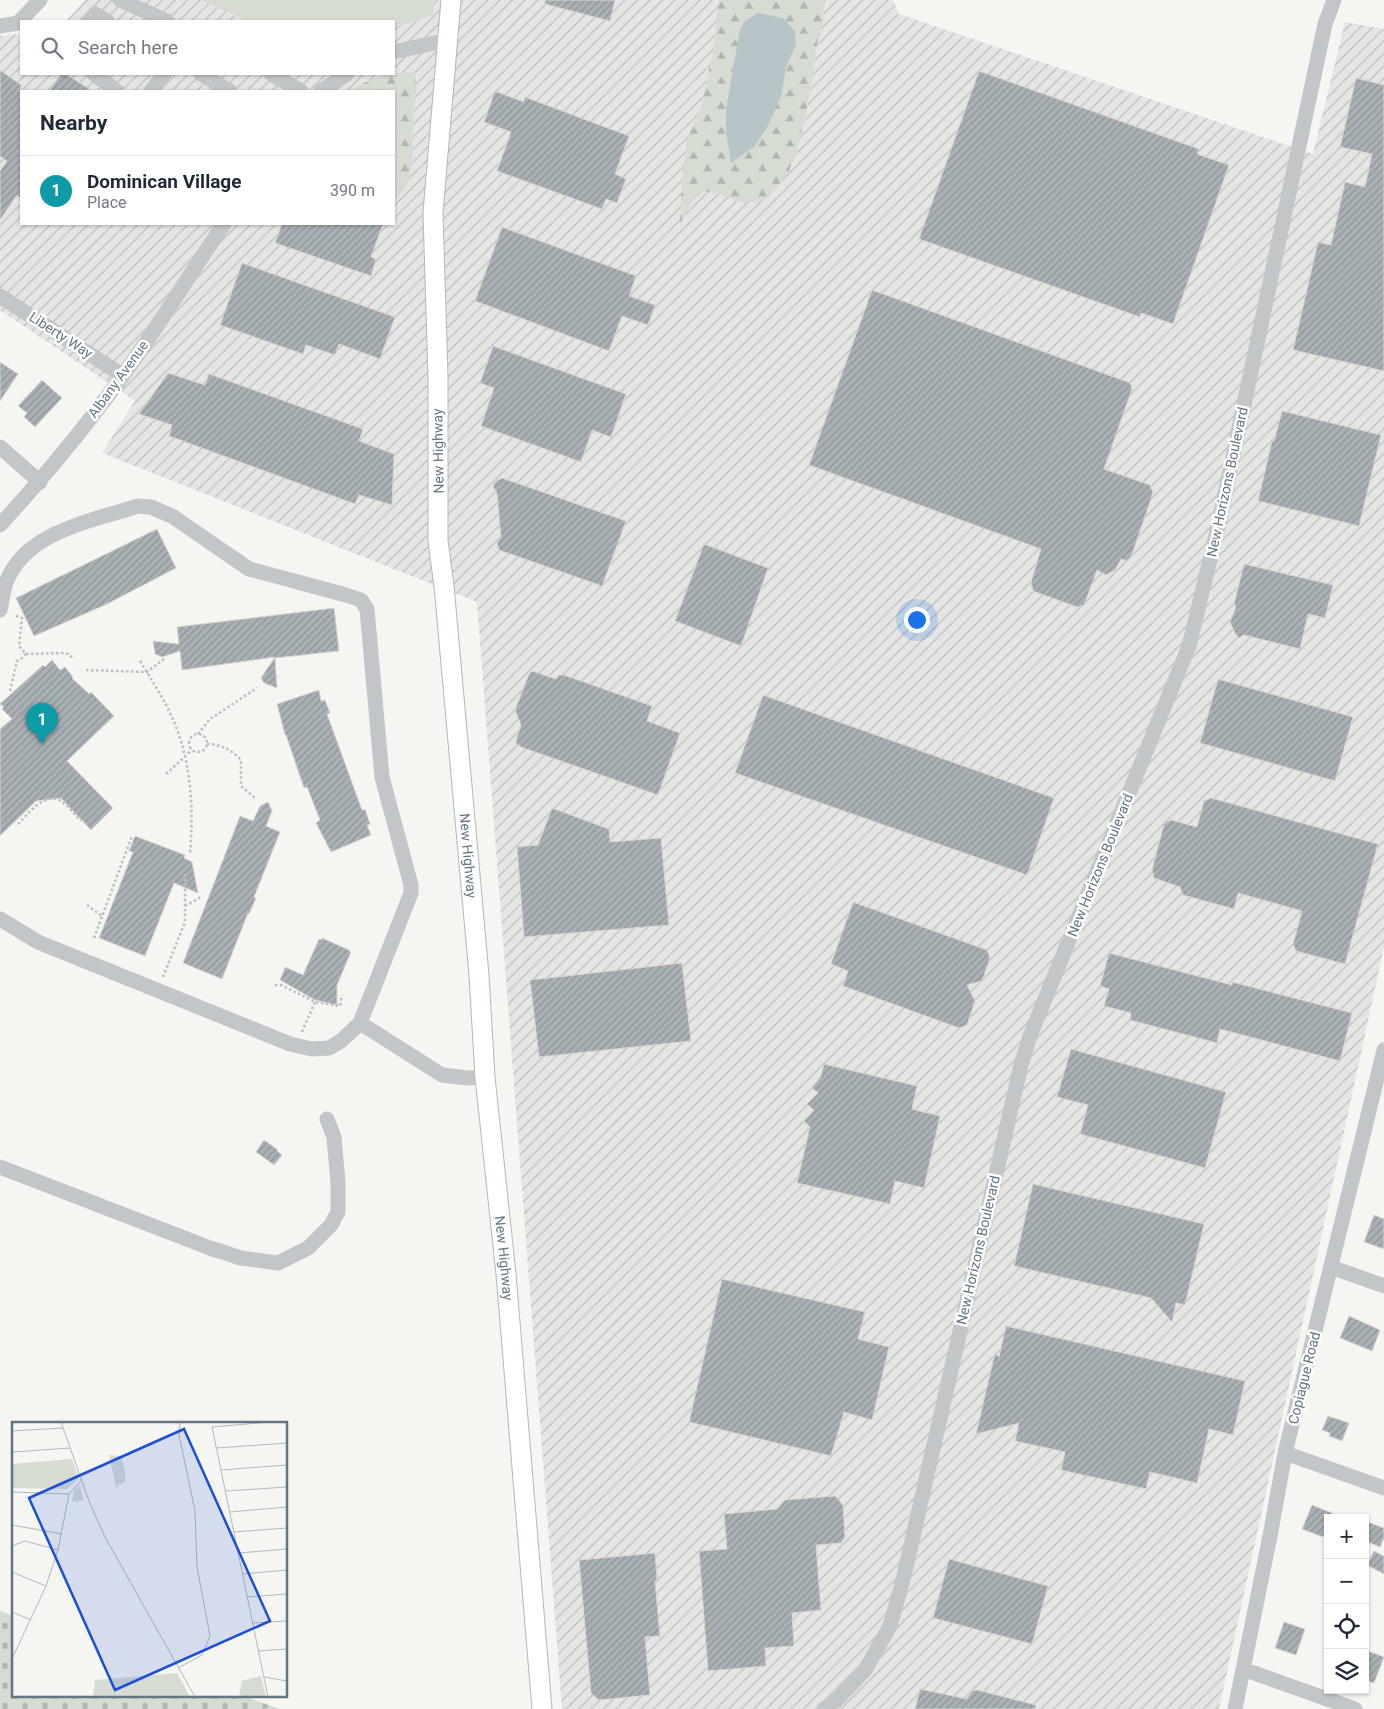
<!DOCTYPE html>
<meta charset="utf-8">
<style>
body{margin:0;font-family:Roboto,sans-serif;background:#f2f2f3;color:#1f2937}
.controls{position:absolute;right:15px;bottom:15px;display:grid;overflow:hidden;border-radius:0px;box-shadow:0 1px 4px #0004}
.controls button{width:45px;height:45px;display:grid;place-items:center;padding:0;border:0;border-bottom:1px solid #e0e1e3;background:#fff;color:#1f2937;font:25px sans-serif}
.you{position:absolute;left:916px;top:619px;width:18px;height:18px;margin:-12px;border:4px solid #fff;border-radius:50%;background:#1a73e8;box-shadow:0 0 0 8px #1a73e833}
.badge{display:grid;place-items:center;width:32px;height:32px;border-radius:50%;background:#e7411f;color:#fff;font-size:16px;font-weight:700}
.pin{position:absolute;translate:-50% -41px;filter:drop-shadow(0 1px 2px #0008)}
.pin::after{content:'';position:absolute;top:26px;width:18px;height:15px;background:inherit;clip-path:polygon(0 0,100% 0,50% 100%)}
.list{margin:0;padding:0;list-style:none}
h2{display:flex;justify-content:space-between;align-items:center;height:65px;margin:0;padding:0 20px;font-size:21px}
h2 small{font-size:16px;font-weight:400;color:#747a83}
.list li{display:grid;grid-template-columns:32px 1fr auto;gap:15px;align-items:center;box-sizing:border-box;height:70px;padding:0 20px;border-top:1px solid #e0e1e3}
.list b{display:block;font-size:19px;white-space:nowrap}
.list p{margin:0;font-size:16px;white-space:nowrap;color:#747a83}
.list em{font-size:16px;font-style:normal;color:#747a83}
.icon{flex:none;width:28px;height:28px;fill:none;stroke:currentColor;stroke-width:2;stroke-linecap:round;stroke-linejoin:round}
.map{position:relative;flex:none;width:1384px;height:1709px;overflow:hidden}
.search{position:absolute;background:#fff;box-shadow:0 1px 4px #0004;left:20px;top:20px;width:375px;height:55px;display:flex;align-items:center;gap:12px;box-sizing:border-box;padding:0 18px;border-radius:0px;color:#747a83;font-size:19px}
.panel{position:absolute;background:#fff;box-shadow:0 1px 4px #0004;left:20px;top:90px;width:375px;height:135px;border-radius:0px}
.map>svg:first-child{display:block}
.industrial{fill:url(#industrial-furrows);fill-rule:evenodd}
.forest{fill:url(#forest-firs)}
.cemetery{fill:url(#cemetery-stones)}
.green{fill:#d6dcd2}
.water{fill:#b7c5c8}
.building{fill:url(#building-hatch);stroke:#d6d6d3}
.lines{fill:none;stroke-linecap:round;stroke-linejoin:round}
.major-casing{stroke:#b3b8bb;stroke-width:21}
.path{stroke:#bcbec0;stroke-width:2.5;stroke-dasharray:2.5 2.5;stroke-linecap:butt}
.minor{stroke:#c2c6c9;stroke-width:15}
.major{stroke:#fff;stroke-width:19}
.labels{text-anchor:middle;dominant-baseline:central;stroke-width:5;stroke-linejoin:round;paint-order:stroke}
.street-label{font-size:14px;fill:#637683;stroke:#fff}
.inset-road{fill:none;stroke:#b2babe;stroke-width:1}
.view{fill:#1d4ed8;fill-opacity:0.15;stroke:#1d4ed8;stroke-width:2.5}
.inset-edge{fill:none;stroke:#637683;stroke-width:2.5}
</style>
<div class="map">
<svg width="1384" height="1709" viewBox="0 0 1384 1709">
<defs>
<pattern id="industrial-furrows" width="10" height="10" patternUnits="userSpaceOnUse" patternTransform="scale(1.25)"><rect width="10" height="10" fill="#e5e6e4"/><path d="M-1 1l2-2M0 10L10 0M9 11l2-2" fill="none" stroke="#bdbfbe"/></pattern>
<pattern id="forest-firs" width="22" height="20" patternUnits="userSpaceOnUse" patternTransform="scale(1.25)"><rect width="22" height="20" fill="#d6dcd2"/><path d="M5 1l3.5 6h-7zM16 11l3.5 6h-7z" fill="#b1b7b0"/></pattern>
<pattern id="cemetery-stones" width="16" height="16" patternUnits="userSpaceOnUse" patternTransform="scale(1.25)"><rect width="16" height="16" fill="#d6dcd2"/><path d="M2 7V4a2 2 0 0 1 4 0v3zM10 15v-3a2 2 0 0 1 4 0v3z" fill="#b1b7b0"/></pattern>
<pattern id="building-hatch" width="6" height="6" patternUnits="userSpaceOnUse" patternTransform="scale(1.25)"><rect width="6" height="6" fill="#a9b1b6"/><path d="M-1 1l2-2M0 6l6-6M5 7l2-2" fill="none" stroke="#8d9599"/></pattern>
</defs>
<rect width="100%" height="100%" fill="#f5f5f1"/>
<path class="industrial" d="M85 0H201L247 21H66Z
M434 0H893L899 14 1313 154 1345 22 1384 29V947L1219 1709H562L477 602 102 453 135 401 0 310V36L15 34 21 37V74H394V28L433 15ZM21 91H394V224H21Z"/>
<path class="forest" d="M719 0H824L825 6 821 34 817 43 813 76 806 114 797 152 788 173 768 198 758 202H739L719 194 704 191 691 202 680 225 682 178 687 139 701 107 713 50Z
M404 72 415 73C418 88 415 97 414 112 412 132 415 162 408 182 405 190 401 194 394 199V91H351C366 79 385 75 404 72Z"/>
<path class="cemetery" d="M0 1611 14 1616V1695H241L280 1709H0Z"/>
<path class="green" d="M201 0H434L433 15 394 28V21H247Z"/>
<path class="water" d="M758 13 783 18 795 31 796 45 786 67 781 96 769 124 755 146 731 163 726 132V109L740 30 745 21Z"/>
<path class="building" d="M545 0H615L610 21 545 4Z
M0 70 21 85V199L17 195 0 220V171L7 161 0 156Z
M979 71 1199 149 1197 154 1229 165 1173 324 1141 313 1140 317 919 239Z
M61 74H66L92 91H49Z
M1356 78 1384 85V371L1293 350 1318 242 1331 245 1345 182 1365 187 1372 154 1340 147Z
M495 91 524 102 525 97 629 136 615 174 626 179 617 203 606 199 602 209 497 171 511 132 484 122Z
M282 224H383L371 257 376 259 371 276 275 243Z
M502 227 636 276 629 296 655 305 648 325 622 316 609 351 475 301Z
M242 263 395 317 380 359 339 344 335 355 306 345 303 354 220 325Z
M872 290 1128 382 1131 385 1132 389 1104 469 1150 485 1153 493 1131 557 1126 561 1121 559 1115 570 1106 575 1097 570 1084 605 1077 607 1033 591 1031 582 1041 549 809 465Z
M493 346 626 394 611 437 592 430 581 462 481 426 494 388 480 383Z
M0 362 18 374 0 401Z
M168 373 205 385 209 374 363 429 359 441 394 454 392 505 359 495 355 504 169 436 172 425 139 414Z
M42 380 62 398 35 427 24 417 27 413 18 406Z
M1282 411 1381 435 1359 526 1258 501 1272 441H1274Z
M502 478 626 521 602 586 499 550 497 543 501 537 497 494 493 486 496 481Z
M157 529 176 568 107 604 34 636 16 598Z
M704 544 768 568 741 646 675 621Z
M1244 564 1333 585 1325 618 1308 614 1300 649 1244 635 1239 638 1235 633 1230 622 1236 607 1234 604Z
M334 608 339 651 275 658 277 688 264 683 261 678 275 657 182 670 180 651 162 657 155 654 153 641 179 644 177 627Z
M52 660 60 670 65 667 73 677 72 678 89 694 91 692 114 716 67 761 113 808 91 830 61 798 36 801 0 836V729L12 719 2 709 4 707 0 704 43 665 45 667Z
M532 671 556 679 559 675H564L652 706 647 721 680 733 658 795 521 747 516 743 517 737 521 725 515 710 529 674Z
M1218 679 1353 717 1335 781 1200 743Z
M319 690 321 701 325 700 330 713 327 714 362 810 365 809 370 824 367 825 371 835 331 852 316 823 320 820 307 787 304 788 286 735H285L277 704Z
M763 695 1054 798 1027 875 735 773Z
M1211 798 1378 844 1345 964 1296 951 1293 944 1302 911 1238 893 1234 909 1183 895 1180 887 1154 878 1152 870 1164 824 1171 820 1197 827 1204 801Z
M268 802 272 811 266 826 280 832 254 897 256 898 249 914 248 913 222 979 183 963 240 816 253 821 260 806Z
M552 808 609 829 610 842 661 838 669 925 524 937 517 847 538 845Z
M135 836 185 855 184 858 192 862 198 893 174 883 145 956 99 938 133 852 129 851Z
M853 902 987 950 990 958 982 981 967 985 975 1001 967 1025 959 1028 843 986 848 971 831 964Z
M322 938 349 950V951L351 952 337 985V1005L315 1000 280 980 285 967 303 975 319 939 321 940Z
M1109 953 1232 985V982L1352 1013 1340 1061 1220 1029 1217 1043 1130 1020 1131 1013 1104 1006 1109 989 1100 986Z
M682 963 691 1041 539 1057 530 980Z
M1071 1049 1226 1092 1205 1168 1080 1134 1088 1105 1057 1097Z
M824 1064 917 1086 912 1109 940 1116 924 1188 895 1181 890 1204 797 1183 810 1127 804 1121 814 1110 807 1104 818 1093 812 1088 821 1076Z
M264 1140 278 1150 277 1151 282 1155 274 1165 256 1152Z
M1033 1184 1204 1224 1185 1305 1176 1303 1172 1322 1151 1298 1014 1266Z
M1374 1215 1384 1219V1249L1364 1242Z
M722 1279 865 1312 858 1339 889 1347 872 1420 844 1412 831 1456 689 1422Z
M1349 1316 1380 1330 1372 1351 1340 1338Z
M1006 1326 1245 1381 1233 1435 1209 1429 1197 1483 1150 1472 1146 1489 1061 1470 1065 1452 1015 1441 1019 1423 976 1434 995 1353 999 1357Z
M1328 1416 1349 1423 1342 1441 1329 1436 1330 1433 1322 1430Z
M835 1496 843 1505 845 1537 841 1543 816 1545 821 1610 792 1613 794 1646 765 1648 766 1666 708 1671 699 1551 727 1549 724 1514 777 1509 785 1500Z
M1312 1505 1332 1513 1330 1518H1328V1524L1323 1537 1302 1529Z
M1365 1521 1384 1528V1538L1380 1547 1365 1541Z
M1374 1551 1384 1556V1574L1367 1565Z
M655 1553 657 1579 655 1581 660 1636 645 1637 650 1695 599 1700 591 1693 579 1560Z
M949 1559 1048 1586 1032 1644 933 1618Z
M1284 1622 1305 1629 1296 1655 1275 1648Z
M1365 1650 1384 1657 1374 1683 1365 1680Z
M920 1689 967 1699 972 1691 977 1690 1036 1705 1035 1709H915Z"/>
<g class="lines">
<g class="major-casing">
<g id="major">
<path id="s1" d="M451 0 433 213 438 377V541L444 586 479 975 485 1077 506 1274 542 1709"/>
</g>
</g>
<path class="path" d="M26 654 65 653 68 654 74 659
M140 661C151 679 162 696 171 715 191 758 194 806 190 854
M86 670 147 672 164 659
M10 691 17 661 20 660 26 654 19 646 22 618 14 615
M189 743a9 9 0 1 1 18 0a9 9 0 1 1-18 0Z
M198 734 210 719 257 688
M207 744C220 744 232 750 241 760V786L255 798
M166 774 192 750
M18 824C28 814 45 791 61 801 68 805 75 815 81 821
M87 905 102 916
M185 906 201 897
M94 938 132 836
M163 977 185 922V871
M275 985H281L315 1002 340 1006 342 995
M302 1032 315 1002"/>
<path class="minor" d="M120 0 167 21
M90 21 95 14 107 21
M0 26 18 23 40 0
M394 52 447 40
M94 74 117 91
M201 74 230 91
M271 74 301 91
M151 91 164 74
M321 91 347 74
M0 296 122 375
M0 447 40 482
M0 525C53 467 103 406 147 341 173 302 198 262 224 224
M0 610C2 601 3 592 6 583 24 532 92 521 138 506L151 507 172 516 249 569 346 595 361 600 367 609 382 777 411 885V893L360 1023 341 1041 329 1048 312 1049 290 1044 38 942 0 919
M360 1023 442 1075 468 1078 485 1077
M0 1167 210 1248 241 1258 278 1263 308 1248 331 1225 338 1212V1183L334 1137 327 1119
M1331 1267 1384 1286
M1285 1453 1384 1488
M1243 1669 1355 1709
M824 1709 837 1700 865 1670 890 1626 903 1580 1021 1065 1030 1036 1189 646 1218 527 1325 24 1334 0
M1235 1709 1270 1536 1285 1453 1384 1050"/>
<use href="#major" class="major"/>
</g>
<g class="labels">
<g class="street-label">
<text transform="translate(61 335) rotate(33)">Liberty Way</text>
<text transform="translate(118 379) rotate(-54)">Albany Avenue</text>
<text transform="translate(438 451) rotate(-91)">New Highway</text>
<text transform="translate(1227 482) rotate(-78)">New Horizons Boulevard</text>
<text stroke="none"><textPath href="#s1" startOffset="858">New Highway</textPath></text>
<text transform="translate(1100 865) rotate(-68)">New Horizons Boulevard</text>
<text transform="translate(978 1250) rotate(-77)">New Horizons Boulevard</text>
<text stroke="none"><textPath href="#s1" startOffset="1262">New Highway</textPath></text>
<text transform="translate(1304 1378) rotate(-76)">Copiague Road</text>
</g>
</g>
<g transform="translate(12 1422)">
<rect width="275" height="275" fill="#f5f5f1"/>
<path d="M97 33 109 34 113 49V60L106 63 105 68ZM68 64 72 78 60 80 62 68Z" fill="#d6dcd2"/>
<path d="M165 251 178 275H81L83 258Z" fill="#d6dcd2"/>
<path d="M60 37 67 56 55 67 0 66V42ZM249 254 254 275H227L230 259Z" fill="#d6dcd2"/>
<path class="inset-road" d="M49 0 77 79 93 115 183 275M0 9 51 6M205 26 275 21M0 30 58 26M209 48 275 43M214 69 275 65M0 70 57 72M218 90 275 85M0 103 50 112M222 110 275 106M0 124 13 119 46 128M227 131 275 127M0 150 34 164M230 152 275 148M234 175 275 172M0 190 19 198M240 201 275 199M246 229 275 227M0 237 34 164 46 128 57 72 69 59M166 246 190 233 198 214 185 145 183 89 167 13 168 0M252 255 275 259M256 275 200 5 258 0"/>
<path class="view" d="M172 7 258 199 103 268 17 76Z"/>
<rect width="275" height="275" class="inset-edge"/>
</g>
</svg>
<div class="controls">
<button>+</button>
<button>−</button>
<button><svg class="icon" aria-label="locate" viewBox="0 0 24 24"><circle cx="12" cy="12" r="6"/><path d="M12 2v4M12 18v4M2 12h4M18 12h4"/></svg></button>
<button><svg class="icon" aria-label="layers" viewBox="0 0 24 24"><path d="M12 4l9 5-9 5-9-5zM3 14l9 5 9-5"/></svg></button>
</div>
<div class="you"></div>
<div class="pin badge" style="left:42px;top:744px;background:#0f9aa8">1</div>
<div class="search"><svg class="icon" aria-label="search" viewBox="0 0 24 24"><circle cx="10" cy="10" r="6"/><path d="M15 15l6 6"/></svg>Search here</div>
<section class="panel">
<h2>Nearby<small></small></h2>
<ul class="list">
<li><span class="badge" style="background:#0f9aa8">1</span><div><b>Dominican Village</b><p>Place</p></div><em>390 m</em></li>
</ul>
</section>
</div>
